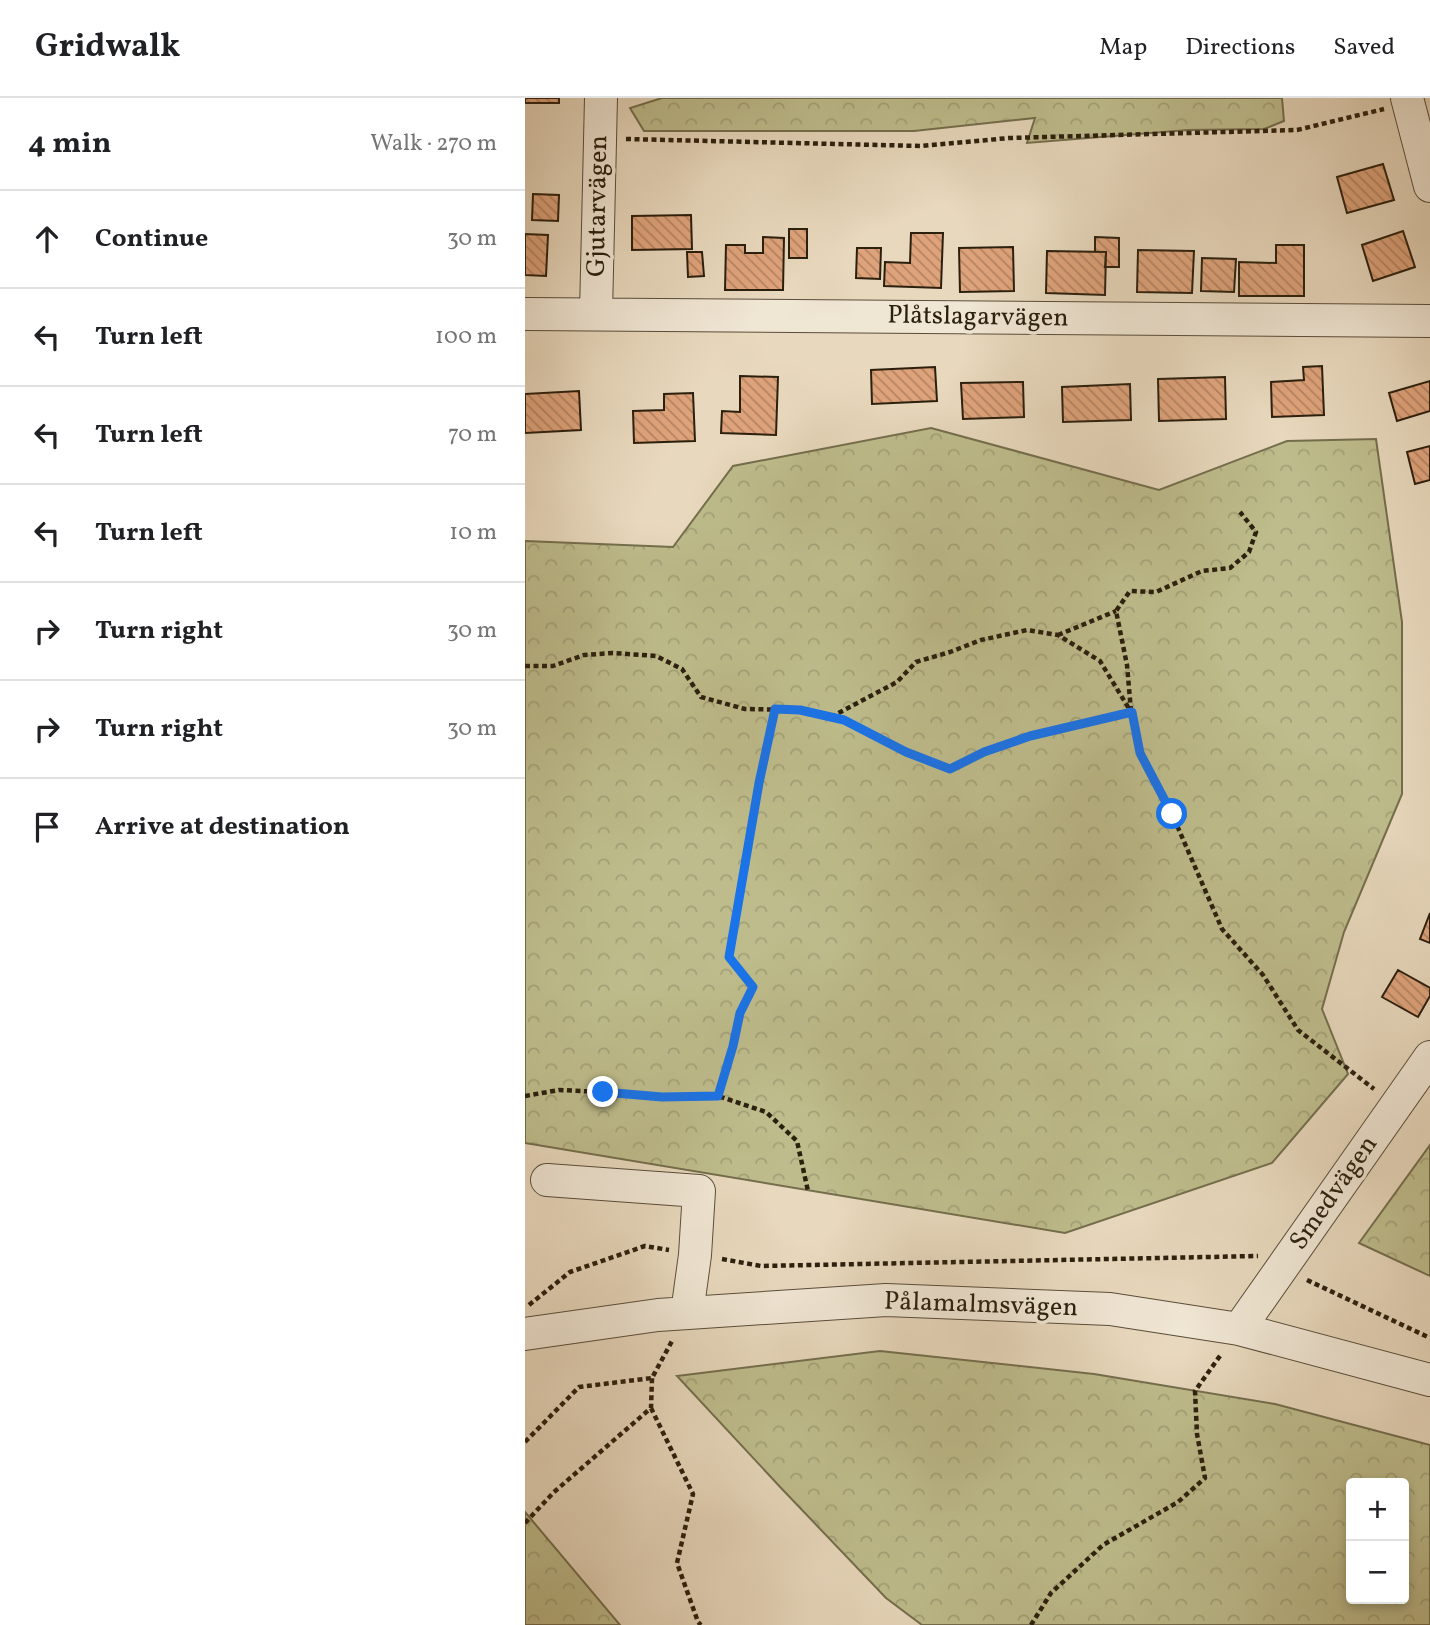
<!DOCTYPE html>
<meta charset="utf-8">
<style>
body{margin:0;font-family:Vollkorn,serif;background:#f6f6f6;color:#202124}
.controls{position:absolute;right:21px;bottom:21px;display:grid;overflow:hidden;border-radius:7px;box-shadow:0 4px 10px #0003}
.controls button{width:63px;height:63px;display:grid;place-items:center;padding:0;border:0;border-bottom:2px solid #e0e0e0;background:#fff;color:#202124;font:35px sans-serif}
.stop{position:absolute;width:21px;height:21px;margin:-16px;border:5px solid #1a73e8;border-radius:50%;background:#fff}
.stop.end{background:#1a73e8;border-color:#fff;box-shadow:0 2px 7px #0008}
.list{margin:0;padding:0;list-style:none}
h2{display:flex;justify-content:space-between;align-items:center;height:91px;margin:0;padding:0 28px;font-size:30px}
h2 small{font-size:23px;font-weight:400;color:#757577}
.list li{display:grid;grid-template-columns:46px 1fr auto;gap:21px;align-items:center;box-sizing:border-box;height:98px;padding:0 28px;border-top:2px solid #e0e0e0}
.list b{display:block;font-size:26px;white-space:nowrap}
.list em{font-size:23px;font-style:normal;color:#757577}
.icon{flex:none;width:38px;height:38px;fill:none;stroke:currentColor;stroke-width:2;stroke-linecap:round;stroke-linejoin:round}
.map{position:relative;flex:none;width:905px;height:1527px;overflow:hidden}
header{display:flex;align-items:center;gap:42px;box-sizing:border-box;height:98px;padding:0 35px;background:#fff;border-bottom:2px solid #e0e0e0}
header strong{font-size:33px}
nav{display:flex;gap:38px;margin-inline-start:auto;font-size:24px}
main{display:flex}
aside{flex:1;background:#fff}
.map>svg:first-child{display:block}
.forest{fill:url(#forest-crowns);stroke:#746e4d;stroke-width:2;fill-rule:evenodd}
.building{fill:url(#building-back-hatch);stroke:#2b1f0e;stroke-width:2}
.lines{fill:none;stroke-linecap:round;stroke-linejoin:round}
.minor-casing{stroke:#5a4d3a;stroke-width:34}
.path{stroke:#2b1f0e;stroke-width:4.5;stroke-dasharray:5 3.5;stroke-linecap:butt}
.minor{stroke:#f0e6d4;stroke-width:32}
.route{stroke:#1a73e8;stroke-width:9}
.labels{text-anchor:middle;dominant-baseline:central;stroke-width:7;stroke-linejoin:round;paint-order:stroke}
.street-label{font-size:26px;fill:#2b1f0e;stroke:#f0e6d4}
</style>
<header>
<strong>Gridwalk</strong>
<nav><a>Map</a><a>Directions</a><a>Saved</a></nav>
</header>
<main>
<aside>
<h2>4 min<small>Walk · 270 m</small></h2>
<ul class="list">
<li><svg class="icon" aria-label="ahead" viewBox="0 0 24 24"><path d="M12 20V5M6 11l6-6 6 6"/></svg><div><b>Continue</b></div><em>30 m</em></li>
<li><svg class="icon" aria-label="left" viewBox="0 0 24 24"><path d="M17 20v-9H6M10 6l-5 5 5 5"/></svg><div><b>Turn left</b></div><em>100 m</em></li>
<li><svg class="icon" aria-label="left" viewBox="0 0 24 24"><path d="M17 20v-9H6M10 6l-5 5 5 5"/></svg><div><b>Turn left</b></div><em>70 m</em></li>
<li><svg class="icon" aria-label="left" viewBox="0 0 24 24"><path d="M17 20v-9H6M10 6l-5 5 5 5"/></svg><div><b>Turn left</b></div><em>10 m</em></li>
<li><svg class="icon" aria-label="right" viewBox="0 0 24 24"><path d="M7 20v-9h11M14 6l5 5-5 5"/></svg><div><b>Turn right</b></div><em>30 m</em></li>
<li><svg class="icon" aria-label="right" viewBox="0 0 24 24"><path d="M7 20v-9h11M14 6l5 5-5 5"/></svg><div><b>Turn right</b></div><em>30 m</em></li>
<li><svg class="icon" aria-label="arrive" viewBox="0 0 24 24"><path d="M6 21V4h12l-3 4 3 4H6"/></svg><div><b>Arrive at destination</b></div></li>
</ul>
</aside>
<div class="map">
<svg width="905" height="1527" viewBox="0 0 905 1527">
<defs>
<pattern id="forest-crowns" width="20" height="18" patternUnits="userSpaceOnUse" patternTransform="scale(1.75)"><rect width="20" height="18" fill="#bebc8c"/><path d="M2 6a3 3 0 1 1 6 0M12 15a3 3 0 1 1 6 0" fill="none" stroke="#a3a178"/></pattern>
<pattern id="building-back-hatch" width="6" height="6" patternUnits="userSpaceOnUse" patternTransform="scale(1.75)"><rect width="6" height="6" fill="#dfa37b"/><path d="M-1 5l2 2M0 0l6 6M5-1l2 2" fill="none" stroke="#b58463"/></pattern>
</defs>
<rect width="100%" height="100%" fill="#e8d8bd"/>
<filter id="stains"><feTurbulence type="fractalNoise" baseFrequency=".00286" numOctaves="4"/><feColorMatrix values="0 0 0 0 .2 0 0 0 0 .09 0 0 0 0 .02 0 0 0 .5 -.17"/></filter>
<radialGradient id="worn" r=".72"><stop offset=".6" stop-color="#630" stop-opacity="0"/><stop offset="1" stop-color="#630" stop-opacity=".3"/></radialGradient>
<path class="forest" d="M137 0H757L759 23 739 31 663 32 502 45 510 20 389 33H119L105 10Z
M406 330 634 392 762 343 851 341 877 524V696L819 834 797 911 823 976 747 1065 540 1135 0 1045V443L148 449 208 368Z
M905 1047V1178L834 1145Z
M355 1253 569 1276 750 1306 905 1347V1527H397L361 1500 257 1391 152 1278ZM826 1385H879V1501H826Z
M0 1414 95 1527H0Z"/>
<path class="building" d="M0 0H34V5H0Z
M858 66 869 102 822 115 812 79Z
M8 96 34 97 33 123 7 122Z
M166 117 167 151 107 152V118Z
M264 131H282V160H264Z
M878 133 890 169 848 183 837 147Z
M386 135H418L416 190 359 188 360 164 385 165Z
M0 136 23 137 21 178 0 177Z
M238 139 259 140 258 192H200L201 147H220V155H238Z
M570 139 594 140V169H580L581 154H570Z
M751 147H779V198H714V164L751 165Z
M488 149 489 193 435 194 434 150Z
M332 150H356L355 181 331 180Z
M613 152 669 153 667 195 612 194Z
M522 153 581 154 580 197 521 195Z
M162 154H177L179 178 163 179Z
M677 160 711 161 709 194 676 193Z
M797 268 799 317 747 319 746 284 779 282 778 269Z
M410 269 412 303 347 306 346 272Z
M215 278 253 279 251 337 196 335 197 313 215 314Z
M700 279 701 321 634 323 633 281Z
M905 283V313L872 323 864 295Z
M498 284 499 319 438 321 436 285Z
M605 286 606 322 538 324 537 289Z
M54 293 56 332 0 335V296Z
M168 295 170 343 109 345 108 313 139 312V296Z
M905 348V382L890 386 882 354Z
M905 815V845L895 841Z
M873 872 905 890V898L893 919 857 899Z"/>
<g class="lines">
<g class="minor-casing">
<path id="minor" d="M882 0 905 88
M71 215 76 0
M0 216 905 223
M22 1082 174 1093 170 1157 162 1215
M714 1231 905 959
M0 1236 133 1217 361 1202 585 1211 714 1231 905 1282"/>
</g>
<path class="path" d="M101 41 396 48 484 40 772 32 859 11
M533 537 591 513
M0 568H28L59 557 88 555 131 558 157 571 176 599 220 611 275 612 319 622 381 654 425 671 459 654 505 638 606 614 615 655 647 716 697 831 738 877 773 932 849 991
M606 613 602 567 591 513 605 493 631 494 677 473 705 470 724 454 731 434 715 414
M306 619 372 584 391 564 425 554 456 542 502 532 533 537 575 563 606 614
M0 998 34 992 78 994 137 999 193 998 241 1014 272 1043 283 1093
M193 998 208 948 215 915 228 889 204 859 234 685 250 611
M197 1161 236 1168 733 1158
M782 1182 905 1240
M4 1207 45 1174 120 1148 144 1152
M126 1310 168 1396 152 1465 173 1524 176 1527
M0 1344 54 1289 127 1280 147 1243
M0 1425 29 1394 126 1310 127 1280
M506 1527 526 1495 578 1447 653 1404 680 1380 672 1336 670 1293 697 1255"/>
<use href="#minor" class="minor"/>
</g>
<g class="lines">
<path class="route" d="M78 994 137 999 193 998 208 948 215 915 228 889 204 859 234 685 250 611 275 612 319 622 381 654 425 671 459 654 505 638 607 614 615 655 647 716"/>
</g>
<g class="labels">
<g class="street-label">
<text transform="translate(73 108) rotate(-89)">Gjutarvägen</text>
<text transform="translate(453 219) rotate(1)">Plåtslagarvägen</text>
<text transform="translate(809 1095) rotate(-55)">Smedvägen</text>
<text transform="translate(456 1207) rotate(2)">Pålamalmsvägen</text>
</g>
</g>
<rect width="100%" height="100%" filter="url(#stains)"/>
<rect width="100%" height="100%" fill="url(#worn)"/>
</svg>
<div class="controls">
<button>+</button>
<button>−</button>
</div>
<div class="stop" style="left:647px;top:716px"></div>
<div class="stop end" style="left:78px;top:994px"></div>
</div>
</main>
